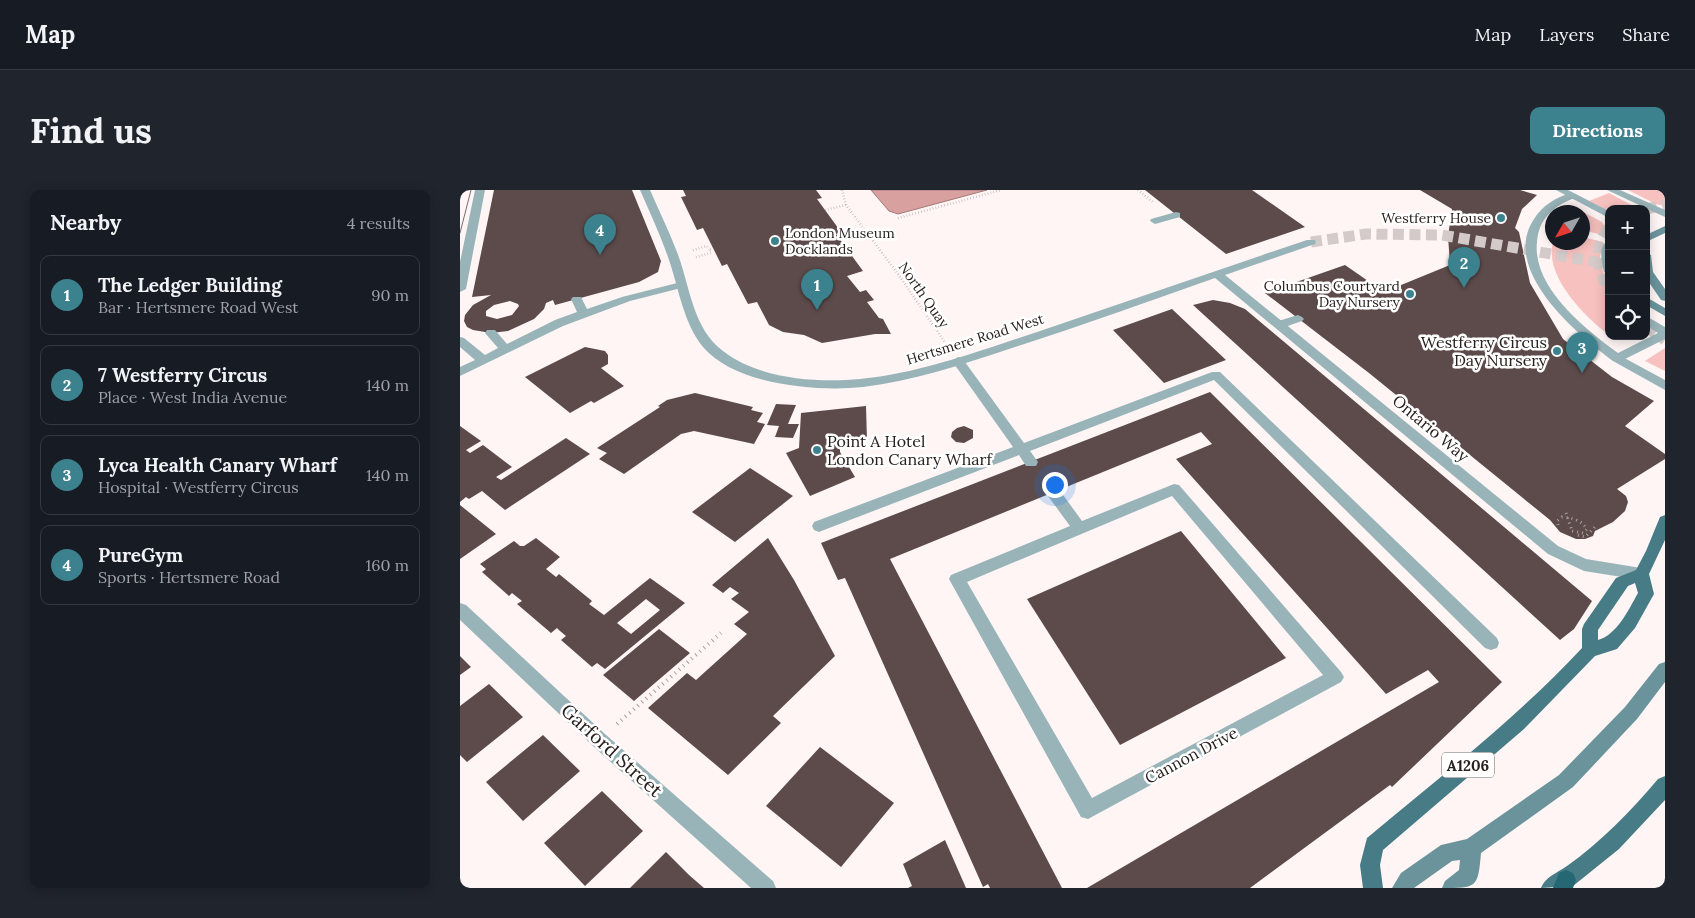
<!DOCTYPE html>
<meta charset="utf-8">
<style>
body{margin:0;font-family:Lora,serif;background:#20242c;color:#f1f3f6}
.controls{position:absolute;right:15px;top:15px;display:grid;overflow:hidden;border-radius:10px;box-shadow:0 2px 12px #0003}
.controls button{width:45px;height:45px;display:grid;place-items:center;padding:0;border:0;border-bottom:1px solid #363941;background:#171b24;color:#f1f3f6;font:25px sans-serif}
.compass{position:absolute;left:1085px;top:15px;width:45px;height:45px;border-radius:50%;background:#171b24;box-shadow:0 2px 12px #0003;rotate:231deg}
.you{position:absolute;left:594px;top:294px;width:18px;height:18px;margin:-12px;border:4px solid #fff;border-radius:50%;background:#1a73e8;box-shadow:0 0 0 8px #1a73e833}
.badge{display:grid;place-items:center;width:32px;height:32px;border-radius:50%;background:#3c828e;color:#fff;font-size:16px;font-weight:700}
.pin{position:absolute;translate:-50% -41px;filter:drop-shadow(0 1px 2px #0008)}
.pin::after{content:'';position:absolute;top:26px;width:18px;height:15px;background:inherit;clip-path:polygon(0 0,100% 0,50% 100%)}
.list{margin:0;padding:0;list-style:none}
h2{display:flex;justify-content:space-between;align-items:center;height:65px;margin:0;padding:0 20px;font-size:21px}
h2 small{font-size:16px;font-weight:400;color:#9ea1a6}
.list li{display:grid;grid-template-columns:32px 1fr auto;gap:15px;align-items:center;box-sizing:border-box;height:80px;margin:0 10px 10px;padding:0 10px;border:1px solid #363941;border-radius:10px}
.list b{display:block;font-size:19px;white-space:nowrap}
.list p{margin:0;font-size:16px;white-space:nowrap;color:#9ea1a6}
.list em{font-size:16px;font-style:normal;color:#9ea1a6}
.icon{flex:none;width:28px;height:28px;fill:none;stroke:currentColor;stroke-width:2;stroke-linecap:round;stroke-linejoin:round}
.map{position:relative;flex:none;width:1205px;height:698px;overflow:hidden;border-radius:10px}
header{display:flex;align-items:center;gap:30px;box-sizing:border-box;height:70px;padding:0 25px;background:#171b24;border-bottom:1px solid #363941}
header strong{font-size:24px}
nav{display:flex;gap:28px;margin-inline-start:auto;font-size:18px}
.intro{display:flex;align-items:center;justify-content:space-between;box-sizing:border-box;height:120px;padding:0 30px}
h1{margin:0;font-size:35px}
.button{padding:12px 22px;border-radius:10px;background:#3c828e;color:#fff;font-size:18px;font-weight:700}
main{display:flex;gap:30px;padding:0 30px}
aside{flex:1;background:#171b24;border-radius:10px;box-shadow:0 2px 12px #0003}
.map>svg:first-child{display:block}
.green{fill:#f7c1bf}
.water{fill:#d8a09e;stroke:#a37a78}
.building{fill:#5d4b4b;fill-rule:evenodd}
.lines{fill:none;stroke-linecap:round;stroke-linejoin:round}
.street-tunnel{stroke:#d3cac9;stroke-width:11;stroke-dasharray:11 5.5;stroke-linecap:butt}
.primary-tunnel{stroke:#d3cac9;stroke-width:11;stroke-dasharray:11 5.5;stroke-linecap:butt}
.path-far2{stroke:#a9a1a0;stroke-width:2.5;stroke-dasharray:0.5 2.5;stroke-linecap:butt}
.path-far1{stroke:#a9a1a0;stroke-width:3;stroke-dasharray:1 4;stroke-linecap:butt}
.path{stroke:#a9a1a0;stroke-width:4;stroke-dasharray:1 4.5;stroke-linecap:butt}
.lane{fill:#99b4b9;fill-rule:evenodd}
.street{fill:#99b4b9;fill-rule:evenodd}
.secondary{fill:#6a939b;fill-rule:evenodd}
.primary{fill:#477b85;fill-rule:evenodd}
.highway{fill:#256772;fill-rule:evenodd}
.tram{stroke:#766d6c;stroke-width:1}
.poi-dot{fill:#3c828e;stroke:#fff;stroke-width:2}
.labels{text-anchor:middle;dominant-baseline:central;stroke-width:5;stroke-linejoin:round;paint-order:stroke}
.far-poi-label{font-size:14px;fill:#28201f;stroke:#fff;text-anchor:end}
.far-street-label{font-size:14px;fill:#28201f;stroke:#fff}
.shield{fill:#fff;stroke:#686362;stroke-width:1}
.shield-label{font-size:15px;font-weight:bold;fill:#28201f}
.poi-label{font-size:16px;fill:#28201f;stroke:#fff;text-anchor:end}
.street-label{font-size:16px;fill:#28201f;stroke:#fff}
.near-street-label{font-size:19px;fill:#28201f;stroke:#fff}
</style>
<header>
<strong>Map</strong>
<nav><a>Map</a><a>Layers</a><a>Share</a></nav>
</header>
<div class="intro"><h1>Find us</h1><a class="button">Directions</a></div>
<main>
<aside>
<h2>Nearby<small>4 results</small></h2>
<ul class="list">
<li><span class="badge">1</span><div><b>The Ledger Building</b><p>Bar · Hertsmere Road West</p></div><em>90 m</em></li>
<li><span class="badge">2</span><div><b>7 Westferry Circus</b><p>Place · West India Avenue</p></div><em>140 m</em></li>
<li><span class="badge">3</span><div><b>Lyca Health Canary Wharf</b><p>Hospital · Westferry Circus</p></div><em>140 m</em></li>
<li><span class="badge">4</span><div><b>PureGym</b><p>Sports · Hertsmere Road</p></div><em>160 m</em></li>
</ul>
</aside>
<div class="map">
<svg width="1205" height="698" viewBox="0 0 1205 698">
<rect width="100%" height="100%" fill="#fef5f4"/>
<path class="green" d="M1168 0H1205V16L1196 14Z
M1149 3 1179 19H1149V21L1129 11Z
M1116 18 1142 32 1148 41 1146 46 1123 40 1122 22H1110Z
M1123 47 1143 52 1140 67 1144 86 1149 95V145C1125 127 1084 86 1093 53L1122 52Z
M1205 158V181L1185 171Z"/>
<path class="water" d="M411 0H527L438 24 429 21Z"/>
<path class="building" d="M34 0H172L201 71 198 82 179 92 95 115 93 110 86 113 84 119 74 129 48 141 31 143 13 140 7 137 4 131 5 125 13 115 31 105 12 107ZM50 111 58 114 59 116 52 125 37 129 26 126V121L34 115Z
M223 0H356L362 8 357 9 381 42 376 44 403 81 387 86 400 102 406 100 414 110 407 112 419 128 423 129 431 144H415L362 153 344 145 323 142 309 135 297 112 288 114 267 74 262 76 243 38 237 40 221 7 226 6Z
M685 0H792L845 37 766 64Z
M960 0H1060L1077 5 1062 19 1055 38 1059 42 1070 93 1103 149 1152 187 1194 211 1165 236 1205 264V269L1157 299 1166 306 1168 312 1165 321 1153 332 1135 341 1133 346 1125 349H1116L1100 342 1090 330 909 183 805 103 885 75 924 102 990 75 988 46 992 19Z
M753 110 770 113 785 119 1132 411 1114 439 1100 450 733 115Z
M712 119 766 170 704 193 653 140Z
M125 157 145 161 148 165V174L141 178 164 196 134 213 131 211 110 223 65 187Z
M750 202 1042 492 932 597 930 595 790 698H627L979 492 968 480 926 504 716 269 752 254 741 242 430 369 602 698H530L528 694 523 697 385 388 378 390 361 353Z
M235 203 293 217 291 220 303 223 297 232 305 234 294 254 234 241 221 244 164 284 139 269 147 263 137 258 200 217 198 216 207 210Z
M316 214 336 215 328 234H339L333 248 315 247 319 236 307 235Z
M406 216 407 251 380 255V262L395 287 350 306 326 263 339 258 341 223Z
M0 236 21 251 6 260 10 263 23 255 52 277 36 287 41 290 106 248 130 264 45 320 22 301 9 309 6 307 0 312Z
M504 236 513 240V248L504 253 496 252 491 247 492 242 497 238Z
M290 278 333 306 275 352 232 322Z
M0 315 36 344 0 369Z
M721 341 826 468 660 555 567 409Z
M76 348 100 367 86 379 96 387 99 384 132 411 129 414 144 425 190 388 225 413 145 479 137 473 132 477 101 450 106 446 100 441 97 438 91 443 57 414 62 411 52 403 49 406 22 382 26 379 20 374 54 351 60 356H64ZM186 409 200 420 171 444 157 433Z
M308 348 334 390 375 466 313 526 321 533 268 585 188 518 227 483 236 490 287 444 274 434 289 422 271 409 279 403 270 397 263 403 252 395Z
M199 439 230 463 174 511 143 485Z
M0 466 11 477 0 485Z
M29 494 63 527 7 572 0 565V516Z
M83 545 120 581 63 631 26 592Z
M360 557 434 613 381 677 306 616Z
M142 601 183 641 125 696 84 653Z
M485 650 506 698H448L452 696 443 674Z
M206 662 229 685 244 698H170Z"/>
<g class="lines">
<path class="street-tunnel" d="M851 52 906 44 982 45 1137 72"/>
<path class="primary-tunnel" d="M1186 19 1205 15
M1149 38C1132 58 1137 78 1149 100
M1186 137 1205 150"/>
<path class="path-far2" d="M382 0 386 15 438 84 486 154
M678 0 693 12
M365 20 386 15
M438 28 541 0
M233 60 247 56 249 59
M236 67 251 63 249 59 253 58"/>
<path class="path-far1" d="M1106 323 1112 341
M1098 335 1097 331 1102 327C1113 328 1121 330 1127 339L1123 343 1112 341
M1118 345 1125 347 1135 337"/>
<path class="path" d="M157 534 261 443"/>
<path class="lane" d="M15 0H25L6 99 0 102V72Z
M1111 3 1116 6 1114 8C1093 17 1079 28 1077 52 1072 97 1125 139 1158 163L1198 143 1186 135V126L1205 137V149L1161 171H1153C1117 144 1040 80 1074 29 1082 16 1096 7 1111 3Z
M716 22 720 23V27L695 34 690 31 691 29Z
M1149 51V85L1144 82C1142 72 1137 55 1149 51Z
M221 92 225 93 227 95 225 97 170 111 103 136 0 186V177L15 170 0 157V147L4 148 25 165 38 158 25 143 27 140H35L47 154 95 130 117 122 111 109 113 107H121L127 119 162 107Z
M838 125 842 127 844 129 842 131 819 139 813 135 815 132Z
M498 167 502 168 564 253 752 182H760L1037 448 1039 453 1037 458 1031 460 1025 458 754 190 570 261 578 272 576 276H566L559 265 364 340 359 342 354 340 352 336 354 332 553 257 492 171Z
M714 294 719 295 881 482 884 487 881 492 628 629 621 627 489 389 491 385 610 336 588 306 586 302 588 298 593 297 598 298 622 331ZM712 306 863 485 632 608 507 392Z"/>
<path class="street" d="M180 0H190C199 21 209 41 217 62 230 95 232 138 263 161 299 189 356 193 400 189 462 183 522 160 580 141 669 111 758 80 847 50H855L856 52 855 54 765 85 1098 356 1126 369 1181 378 1186 380 1189 384 1186 388 1181 390 1124 381 1088 364 755 88C687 112 618 137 549 159 501 175 453 191 403 197 357 202 275 195 243 157 223 132 219 99 209 70 201 46 190 23 180 0Z
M1096 0H1108L1149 21V28Z
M1147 0H1160L1205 20V27Z
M1157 164 1205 190V200L1153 171 1151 168 1153 165Z
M0 413 6 415 145 544 313 691 316 698H291L133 556 0 430Z"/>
<path class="secondary" d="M1205 36V43L1186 52V45Z
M1186 62 1191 65 1193 82 1205 99V111L1201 110 1186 88Z
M1186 107 1205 118V126L1186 115Z
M1205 472V492L1177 529 1113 597 1021 663C1018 698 1017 698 982 698L985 691 999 680 1000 670 992 671 954 698H932L941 683 981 655 1007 649 1099 585 1165 517 1199 474Z"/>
<path class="primary" d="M1205 325V350L1189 384 1194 404 1175 438 1157 459 1135 466 1064 539 923 660 920 675 923 698H903L900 675 907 648C980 587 1057 528 1122 458V439L1124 434 1156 388 1176 380 1186 361 1200 327ZM1175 393 1178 403C1169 419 1157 445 1138 450V440L1168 396Z
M1205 586V610L1159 659 1113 696 1081 698C1085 687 1097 683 1107 676 1141 652 1171 621 1198 589Z"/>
<path class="highway" d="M1106 680 1113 683 1116 690 1113 698H1093L1099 683Z"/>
<path class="tram" d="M0 43 11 0"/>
</g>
<g class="poi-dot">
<circle cx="1041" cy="28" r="5"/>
<circle cx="315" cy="51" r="5"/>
<circle cx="950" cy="104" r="5"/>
<circle cx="1097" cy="161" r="5"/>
<circle cx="357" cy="260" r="5"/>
</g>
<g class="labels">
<g class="far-poi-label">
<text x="1031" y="28">Westferry House</text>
<text x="325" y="43" text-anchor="start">London Museum<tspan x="325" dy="16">Docklands</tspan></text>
<text x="940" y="96">Columbus Courtyard<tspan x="940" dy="16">Day Nursery</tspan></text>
</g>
<g class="far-street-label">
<text transform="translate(464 105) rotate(55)">North Quay</text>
<text transform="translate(515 149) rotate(-17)">Hertsmere Road West</text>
</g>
<rect class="shield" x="982" y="562.5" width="52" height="25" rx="4"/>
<g class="shield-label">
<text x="1008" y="575">A1206</text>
</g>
<g class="poi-label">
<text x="1087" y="152">Westferry Circus<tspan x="1087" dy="18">Day Nursery</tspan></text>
<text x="367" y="251" text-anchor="start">Point A Hotel<tspan x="367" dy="18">London Canary Wharf</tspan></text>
</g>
<g class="street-label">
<text transform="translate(971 238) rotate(40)">Ontario Way</text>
<text transform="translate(731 565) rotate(-28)">Cannon Drive</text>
</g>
<g class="near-street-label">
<text transform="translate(152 560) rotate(42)">Garford Street</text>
</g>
</g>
</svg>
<div class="controls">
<button>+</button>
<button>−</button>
<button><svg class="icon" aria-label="locate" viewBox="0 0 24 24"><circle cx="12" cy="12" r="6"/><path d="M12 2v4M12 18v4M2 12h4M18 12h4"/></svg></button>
</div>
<svg class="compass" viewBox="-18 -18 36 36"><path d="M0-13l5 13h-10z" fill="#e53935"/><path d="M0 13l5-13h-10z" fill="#9ea1a6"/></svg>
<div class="you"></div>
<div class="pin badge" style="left:357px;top:120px">1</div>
<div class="pin badge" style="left:1004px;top:98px">2</div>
<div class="pin badge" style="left:1122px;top:183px">3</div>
<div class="pin badge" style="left:140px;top:65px">4</div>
</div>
</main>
